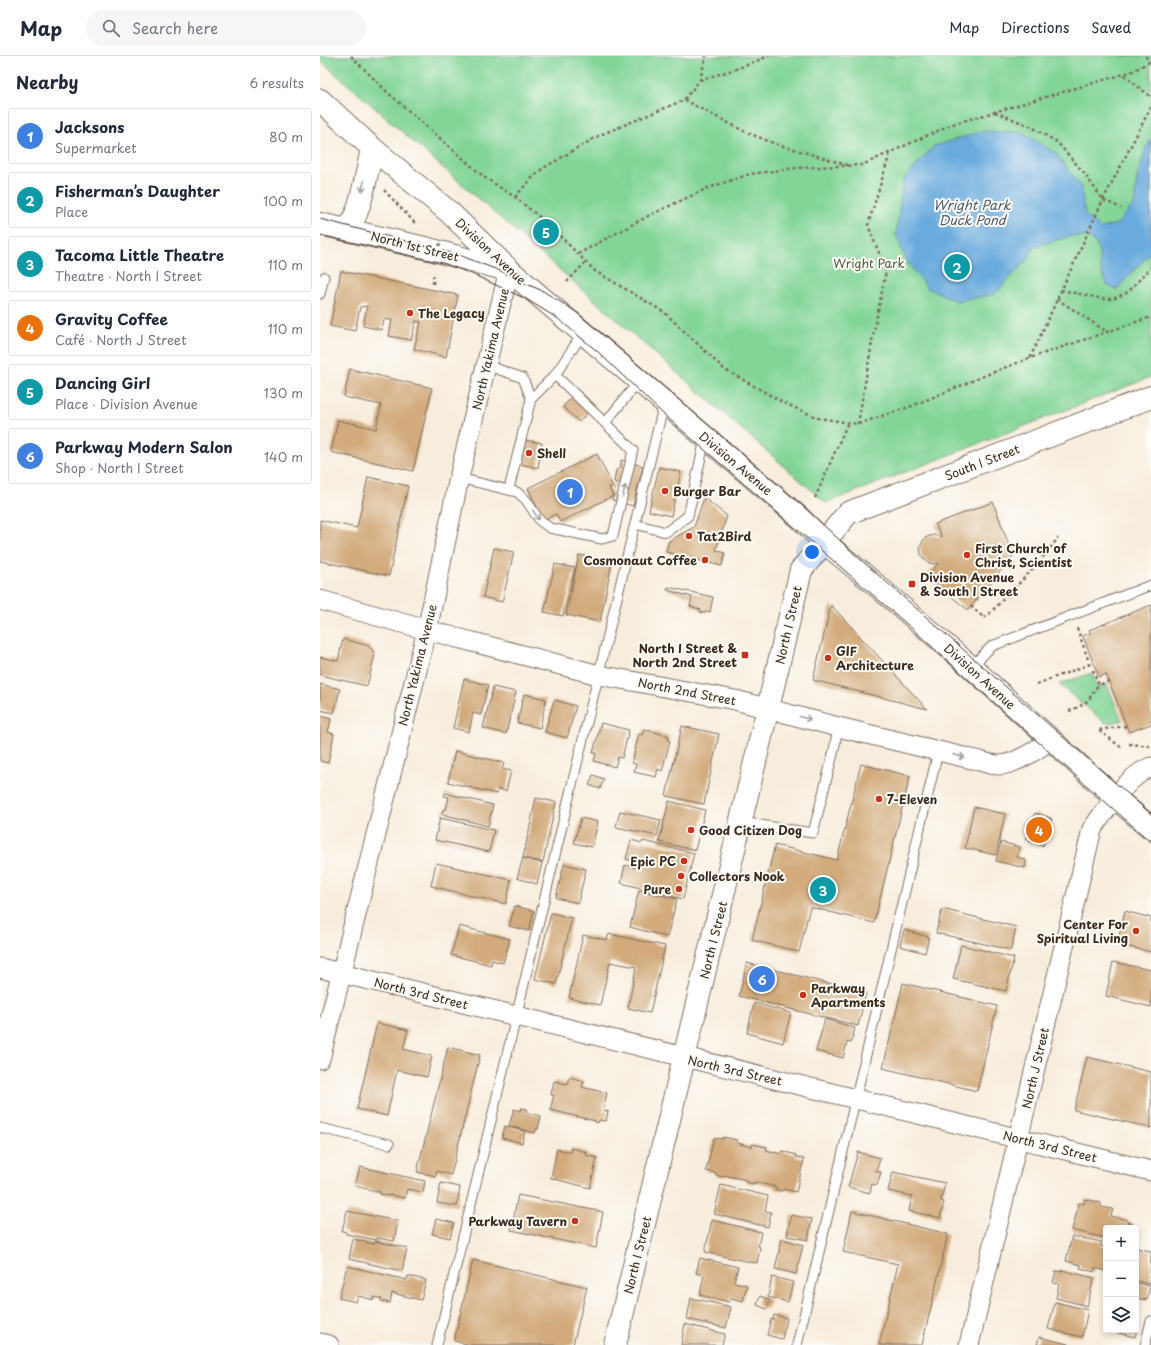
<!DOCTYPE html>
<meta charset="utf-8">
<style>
body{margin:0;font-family:"Playpen Sans",sans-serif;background:#f6f6f7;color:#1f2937}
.controls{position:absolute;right:12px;bottom:12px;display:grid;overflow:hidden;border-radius:4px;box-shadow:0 2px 6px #0003}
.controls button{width:36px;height:36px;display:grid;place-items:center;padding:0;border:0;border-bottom:1px solid #e0e1e3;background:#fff;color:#1f2937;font:20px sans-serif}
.you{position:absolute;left:492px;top:496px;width:14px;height:14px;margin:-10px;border:3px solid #fff;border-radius:50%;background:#1a73e8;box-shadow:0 0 0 6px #1a73e833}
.badge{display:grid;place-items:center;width:26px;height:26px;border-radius:50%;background:#ea580c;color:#fff;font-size:13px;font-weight:700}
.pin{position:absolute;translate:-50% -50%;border:2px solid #fff;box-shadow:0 1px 4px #0006}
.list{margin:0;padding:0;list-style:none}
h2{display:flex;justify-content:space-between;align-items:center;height:52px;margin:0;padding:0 16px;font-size:17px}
h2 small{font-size:13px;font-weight:400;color:#747a83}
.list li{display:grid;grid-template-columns:26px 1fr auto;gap:12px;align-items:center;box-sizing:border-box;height:56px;margin:0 8px 8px;padding:0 8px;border:1px solid #e0e1e3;border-radius:4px}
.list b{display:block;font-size:15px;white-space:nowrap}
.list p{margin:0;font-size:13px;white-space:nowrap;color:#747a83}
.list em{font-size:13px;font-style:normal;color:#747a83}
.icon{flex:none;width:22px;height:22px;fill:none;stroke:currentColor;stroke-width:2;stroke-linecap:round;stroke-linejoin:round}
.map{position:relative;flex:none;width:831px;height:1289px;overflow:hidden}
header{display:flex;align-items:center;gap:24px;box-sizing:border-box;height:56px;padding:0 20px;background:#fff;border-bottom:1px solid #e0e1e3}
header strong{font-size:19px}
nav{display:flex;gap:22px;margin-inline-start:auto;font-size:14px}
.search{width:280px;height:36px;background:#f6f6f7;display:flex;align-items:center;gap:10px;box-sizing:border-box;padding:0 14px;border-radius:22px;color:#747a83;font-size:15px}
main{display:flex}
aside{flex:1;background:#fff}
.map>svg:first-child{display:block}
.green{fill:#82d597;stroke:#5e805a}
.water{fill:#6aabde;stroke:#526a7e}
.building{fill:#d2aa7c}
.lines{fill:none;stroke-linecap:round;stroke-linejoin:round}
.lane-casing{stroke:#7d6e61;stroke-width:11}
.street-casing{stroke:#7d6e61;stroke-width:21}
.secondary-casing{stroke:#7d6e61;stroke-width:24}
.path{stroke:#7d6e61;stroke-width:2.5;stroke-dasharray:3 3;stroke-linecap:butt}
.lane{stroke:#fff;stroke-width:9}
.street{stroke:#fff;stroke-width:19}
.secondary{stroke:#fff;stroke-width:22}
.tram{stroke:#3b2a1e;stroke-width:1}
.path-bridge{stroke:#7d6e61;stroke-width:2.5;stroke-dasharray:3 3;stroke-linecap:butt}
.oneway{stroke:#a79f9a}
.poi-dot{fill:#c8321e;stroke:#fdfcf7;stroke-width:1.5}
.labels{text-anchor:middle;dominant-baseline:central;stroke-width:4;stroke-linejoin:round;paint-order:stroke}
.street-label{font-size:12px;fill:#3b2a1e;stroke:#fdfcf7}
.park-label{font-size:12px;fill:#505d42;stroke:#fdfcf7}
.poi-label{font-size:12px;font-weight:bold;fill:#3b2a1e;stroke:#fdfcf7;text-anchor:start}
.water-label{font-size:13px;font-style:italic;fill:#4e5e6b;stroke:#fdfcf7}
</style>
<header>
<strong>Map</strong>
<div class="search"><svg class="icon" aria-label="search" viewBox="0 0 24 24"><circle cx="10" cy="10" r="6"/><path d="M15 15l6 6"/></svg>Search here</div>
<nav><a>Map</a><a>Directions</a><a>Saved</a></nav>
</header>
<main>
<aside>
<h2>Nearby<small>6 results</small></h2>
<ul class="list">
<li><span class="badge" style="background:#3f7fe0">1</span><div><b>Jacksons</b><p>Supermarket</p></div><em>80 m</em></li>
<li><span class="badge" style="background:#0f9aa8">2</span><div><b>Fisherman’s Daughter</b><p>Place</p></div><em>100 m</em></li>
<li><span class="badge" style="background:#0f9aa8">3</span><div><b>Tacoma Little Theatre</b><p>Theatre · North I Street</p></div><em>110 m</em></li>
<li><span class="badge" style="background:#e8710a">4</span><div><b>Gravity Coffee</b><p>Café · North J Street</p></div><em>110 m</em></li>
<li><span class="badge" style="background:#0f9aa8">5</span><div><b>Dancing Girl</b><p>Place · Division Avenue</p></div><em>130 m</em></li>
<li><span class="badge" style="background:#3f7fe0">6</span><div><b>Parkway Modern Salon</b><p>Shop · North I Street</p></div><em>140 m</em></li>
</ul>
</aside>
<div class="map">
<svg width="831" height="1289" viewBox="0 0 831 1289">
<rect width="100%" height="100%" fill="#fdfcf7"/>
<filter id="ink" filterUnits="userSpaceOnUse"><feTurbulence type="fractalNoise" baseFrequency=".025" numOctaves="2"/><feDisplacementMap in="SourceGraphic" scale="8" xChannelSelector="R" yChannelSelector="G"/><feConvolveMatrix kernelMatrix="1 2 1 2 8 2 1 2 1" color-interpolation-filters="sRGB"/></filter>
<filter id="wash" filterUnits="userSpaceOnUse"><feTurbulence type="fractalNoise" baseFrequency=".012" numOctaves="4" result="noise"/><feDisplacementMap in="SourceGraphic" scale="16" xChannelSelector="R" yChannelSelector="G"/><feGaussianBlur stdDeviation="0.9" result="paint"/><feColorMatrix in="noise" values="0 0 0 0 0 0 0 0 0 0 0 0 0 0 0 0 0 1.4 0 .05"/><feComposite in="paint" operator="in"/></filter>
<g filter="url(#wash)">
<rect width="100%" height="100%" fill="#f8eddd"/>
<path class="green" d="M0 0H831V321L506 447 0 4Z
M772 617 778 632 787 628 802 665 785 667 739 628Z"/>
<path class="water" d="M663 75 702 76 737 98 761 131 765 159 781 172 797 168 814 148 817 121 826 91 831 84V196L796 234 785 227 780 211 779 196 776 188 768 181 751 180 715 190 706 205 675 238 637 245 607 232 586 204 576 179 583 124 614 90Z"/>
<g id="blocks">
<path class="building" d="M21 215 138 239 126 301 94 293 101 266 96 265 91 284 69 280 72 264 64 263 62 274 43 270 47 250 40 251 35 275 10 270Z
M30 313 112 332 93 415 11 396 18 364 56 373 61 349 24 341Z
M258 334 275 349 259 366 243 351Z
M199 383 222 387 218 412 196 407Z
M277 398 293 431H289L293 440 297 427 294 426 296 414 301 412V404L323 410 313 450 292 444 293 440 240 466 236 458 223 464 208 432Z
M339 411 361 416 351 460 329 455Z
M48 421 88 430 69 520 0 505V464L37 472Z
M384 442 407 460 396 494 405 497 402 510 346 496 349 485 374 471Z
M673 446 693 500 648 554 606 520 619 507 615 508 609 507 604 503 601 498 600 491 603 485 605 482 613 479 622 481 615 468Z
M174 492 194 496 182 546 163 541Z
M259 499 292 506 280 566 246 559Z
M235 508 255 512 243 560 224 556Z
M348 531 393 541 390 556 386 555 385 557 380 556 381 554 370 550 372 541 347 534Z
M511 549 607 653 493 624Z
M831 549V668L809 676 786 618 779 621 763 580 771 577 769 574Z
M23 583 49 590 55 598 47 630 0 619V601L18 605Z
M144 623 168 629 161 659 153 657 149 676 133 672Z
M0 628 20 633 14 657 0 654Z
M173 631 196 636 186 678 163 672Z
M204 638 226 643 220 672 197 667Z
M234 644 256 650 247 682 225 676Z
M0 660 11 663 8 676 14 678 8 707 0 705Z
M281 667 309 674 302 702 298 701 295 711 274 705 276 697H273Z
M362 670 399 678 384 748 346 740Z
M324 673 349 680 348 684 350 685 342 715 338 713 336 721 314 716 316 708 312 707 319 678 322 679Z
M135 695 184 707 182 713 191 715 186 735 178 733 177 738 128 726Z
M541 708 590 720 554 867 490 851 479 896 432 884 455 789 517 804Z
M273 719 284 723 280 733 269 729Z
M125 737 173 749 168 770 122 758 123 753 126 754 129 741 124 740Z
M216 742 236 746 223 806 203 802Z
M349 745 385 754 375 794 339 786Z
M654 751 685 758 676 799 645 792Z
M300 755 341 764 337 780 296 771Z
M715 757 732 763 723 790 706 784Z
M120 762 174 774 169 796 115 784Z
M261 762 278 766 272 791 254 787Z
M311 784 322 787 323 785 374 797 363 843 301 827 305 809 315 812 317 806 306 803Z
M681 786 700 791 697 801 706 804 705 812 676 805Z
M203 802 222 807 217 828 197 822Z
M116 807 191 824 186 848 111 830Z
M244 808 266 813 258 847 236 842Z
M319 834 357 843 347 881 310 871Z
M195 850 214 855 209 875 189 870Z
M622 853 696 871 691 894 616 877Z
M805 855 831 862V896L797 888Z
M231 857 252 862 236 928 215 923Z
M139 870 190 883 183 907 172 904 171 909 131 899Z
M584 874 609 881 605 897 580 890Z
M289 878 345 890 330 957 308 952 316 911 290 906 280 949 249 942 263 879 287 884Z
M641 889 694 902 686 935 633 923Z
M793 906 831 914V951L786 940Z
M427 907 546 937 538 970 419 940Z
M583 927 677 950 657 1035 563 1012Z
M434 947 471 957 463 987 427 977Z
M505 963 535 972 531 987 527 986 523 1002 496 995Z
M57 967 88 974 83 993 112 1000 107 1021 77 1014 67 1060 37 1053Z
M128 991 160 999 131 1119 117 1115 116 1120 97 1116Z
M767 1001 831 1016V1072L754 1054Z
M249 1021 264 1025 262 1031 287 1037 283 1054 288 1055 286 1065 279 1064 278 1067 275 1066 276 1065 230 1054 234 1039H231L234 1025 247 1028Z
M201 1052 207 1053 206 1056 221 1060 218 1073H216L215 1077 189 1070 194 1053 200 1055Z
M185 1070 205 1075 202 1087 182 1082Z
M403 1081 417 1084V1087L432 1091V1088L447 1091 446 1094 461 1098 462 1095 476 1099V1101L484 1103 476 1136 464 1133 463 1135 455 1133 456 1131 434 1126V1128L425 1126 426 1124 404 1119V1121L395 1119 396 1117 386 1115 394 1082 403 1083Z
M251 1092 267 1096 266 1099 277 1102 270 1132 231 1122 237 1093 250 1096Z
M538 1096 560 1102 556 1115 561 1116 557 1129 552 1128 550 1137 528 1131Z
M40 1111 105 1125 103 1136 87 1133 85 1142 70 1139V1140L60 1138V1136L35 1130Z
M573 1116 625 1127 621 1145 624 1146 620 1162 589 1155 592 1140 568 1135Z
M121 1127 140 1131 137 1150 117 1147Z
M401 1129 448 1140 445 1155 451 1156 448 1171 394 1158Z
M198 1139 283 1156 276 1192 191 1174Z
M765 1143 781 1147V1151L793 1153 791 1160 808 1164 807 1166 813 1168 812 1172H786V1182L752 1174 759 1147 764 1148Z
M27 1155 78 1165 74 1185 57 1182V1184L26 1178V1176L22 1175Z
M532 1155 628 1178 602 1289H559L578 1208 523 1196Z
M471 1159 492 1163 488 1184 467 1180Z
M116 1163 134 1167 130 1182 112 1178Z
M392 1164 441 1176 438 1190 440 1191 437 1207 434 1206V1207L385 1196Z
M752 1180 782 1186 780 1190 786 1191V1215L775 1212 774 1216 760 1212 761 1209 746 1205Z
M33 1183 54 1188 55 1185 87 1192 82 1215 29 1203Z
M462 1183 483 1189 476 1218 455 1213Z
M816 1192 831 1195 830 1228 816 1225Z
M380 1202 418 1211 414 1226 427 1229 423 1245 411 1242 409 1246 380 1239 384 1219 376 1217Z
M153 1204 267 1231 253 1289H151L134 1285Z
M27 1210 87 1224 88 1220 106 1224 101 1244 72 1237 70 1247 61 1245 62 1243 54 1241V1244L38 1240 36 1246 19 1242Z
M742 1214 774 1222 767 1250 736 1242 739 1228 733 1227 736 1215 742 1216Z
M452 1221 473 1226 468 1246 448 1241Z
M816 1227 830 1230 827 1244 816 1242Z
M440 1240 450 1244 447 1253 437 1249Z
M371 1242 411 1251 406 1272 367 1263Z
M735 1246 768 1254 762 1281 728 1273Z
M454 1259 467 1262 462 1283 447 1279 451 1263 453 1264Z
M816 1264 819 1265 815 1281 794 1276V1274H816Z
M365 1268 405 1278 402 1289H361Z
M719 1281 748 1288V1289H717Z"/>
</g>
</g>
<g filter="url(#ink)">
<use href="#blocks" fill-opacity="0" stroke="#7d6e61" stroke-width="1"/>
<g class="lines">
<g class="lane-casing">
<path id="lane" d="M0 238 4 221
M263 277 235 319 285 367
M166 309 203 322 211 343
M139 422 197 436 206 444 220 465 230 472 282 483 293 480 313 394 285 367 319 325
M189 433 211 343 235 319
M315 468 346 476 368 460 385 383
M651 611 672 590 831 529
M421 766 493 777 514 694 518 671
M0 1072 69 1088
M117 1289 344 347
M477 1289 618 696
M825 1289 831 1265"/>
</g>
<g class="street-casing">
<path id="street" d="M0 544 107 574 279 619 415 644 518 671 660 705C666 707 673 709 679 709 693 709 720 693 730 683
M0 912 831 1115
M0 1003 107 574 139 422 189 214
M0 1287 9 1289
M649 1289 772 773C787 753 807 720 831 711"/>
</g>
<g class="secondary-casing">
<path id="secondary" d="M0 44 52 92 129 156 189 214 480 462 504 486 549 523 651 611 794 741 831 772
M0 168 109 193 187 214
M26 174C40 163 48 111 52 92
M295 1289 481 514 528 457 831 341"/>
</g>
<path class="path" d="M31 0 66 35 164 121 195 141 228 168 275 215 344 256 404 313 464 347 498 362 538 368 592 350 671 317 710 302 831 261
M826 0 828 7
M804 19 831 41
M380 24 416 13 449 0
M364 44 426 76 453 87 527 109
M675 56 712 71 737 86 764 117 783 144 801 152
M64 134 95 167
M195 141 211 123 222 113 278 80 364 44 380 24 386 0
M258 198 330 159 388 132 430 118 476 112 542 109 633 68 811 16 831 5
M247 226 266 206
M113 228 114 216
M741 234 784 243H793L808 236 831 211
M737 243 787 276
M710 302 783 144 831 51
M538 368 553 280 566 215 548 169 570 97
M495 442 528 366
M651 550 664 562 668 559 716 510 738 482
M757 572 768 603
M773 614 779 629 789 625
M717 628 773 607
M749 655C756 652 764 649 769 643 773 638 774 633 779 629
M809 688 831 690
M801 691 778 674 807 670"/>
<use href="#lane" class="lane"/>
<use href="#street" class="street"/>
<use href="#secondary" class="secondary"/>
<path class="tram" d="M0 163 139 199 183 216 204 227 223 235 258 257 485 452 540 503 831 758
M0 179 123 207 152 218 206 243 237 262 277 295 342 357 589 570 766 729 831 786"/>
<path class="path-bridge" d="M118 196 120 187"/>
</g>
<defs><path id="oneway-shaft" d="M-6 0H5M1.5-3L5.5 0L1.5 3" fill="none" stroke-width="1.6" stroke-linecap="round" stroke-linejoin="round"/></defs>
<g class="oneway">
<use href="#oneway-shaft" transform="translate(43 130) rotate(103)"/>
<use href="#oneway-shaft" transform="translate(304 435) rotate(-76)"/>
<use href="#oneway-shaft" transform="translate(216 459) rotate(55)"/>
<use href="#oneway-shaft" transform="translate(485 662) rotate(15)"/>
<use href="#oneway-shaft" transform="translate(639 700) rotate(13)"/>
</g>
</g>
<g class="poi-dot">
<circle cx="90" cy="257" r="4"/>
<circle cx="209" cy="397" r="4"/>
<circle cx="345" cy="435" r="4"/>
<circle cx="369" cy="480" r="4"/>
<circle cx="647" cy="499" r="4"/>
<circle cx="385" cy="504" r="4"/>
<rect x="588" y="524" width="8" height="8" rx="2"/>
<rect x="421" y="595" width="8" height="8" rx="2"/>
<circle cx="508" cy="602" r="4"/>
<circle cx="559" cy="743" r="4"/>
<circle cx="371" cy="774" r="4"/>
<circle cx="364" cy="805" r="4"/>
<circle cx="361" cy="820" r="4"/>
<circle cx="359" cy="833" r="4"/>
<circle cx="816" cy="875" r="4"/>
<circle cx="483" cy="939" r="4"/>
<circle cx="255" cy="1165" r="4"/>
</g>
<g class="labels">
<g class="street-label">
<text transform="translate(95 190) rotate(14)">North 1st Street</text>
<text transform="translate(171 195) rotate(43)">Division Avenue</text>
<text transform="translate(170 293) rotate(-77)">North Yakima Avenue</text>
<text transform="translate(662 406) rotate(-21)">South I Street</text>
<text transform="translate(416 407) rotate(40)">Division Avenue</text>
<text transform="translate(468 569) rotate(-77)">North I Street</text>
<text transform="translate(97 609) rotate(-76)">North Yakima Avenue</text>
<text transform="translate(660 620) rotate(42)">Division Avenue</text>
<text transform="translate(367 635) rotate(11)">North 2nd Street</text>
<text transform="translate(393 884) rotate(-76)">North I Street</text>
<text transform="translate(101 937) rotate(14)">North 3rd Street</text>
<text transform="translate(715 1012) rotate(-77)">North J Street</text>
<text transform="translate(415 1014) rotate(13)">North 3rd Street</text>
<text transform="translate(730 1090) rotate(14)">North 3rd Street</text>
<text transform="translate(317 1199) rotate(-76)">North I Street</text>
</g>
<g class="park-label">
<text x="549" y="207">Wright Park</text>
</g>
<g class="poi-label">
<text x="98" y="257">The Legacy</text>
<text x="217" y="397">Shell</text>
<text x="353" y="435">Burger Bar</text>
<text x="377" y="480">Tat2Bird</text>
<text x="655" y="492">First Church of<tspan x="655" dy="14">Christ, Scientist</tspan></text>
<text x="377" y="504" text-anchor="end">Cosmonaut Coffee</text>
<text x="600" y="521">Division Avenue<tspan x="600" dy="14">&amp; South I Street</tspan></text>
<text x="417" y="592" text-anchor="end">North I Street &amp;<tspan x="417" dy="14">North 2nd Street</tspan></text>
<text x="516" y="595">GIF<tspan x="516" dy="14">Architecture</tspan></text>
<text x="567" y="743">7-Eleven</text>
<text x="379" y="774">Good Citizen Dog</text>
<text x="356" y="805" text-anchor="end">Epic PC</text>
<text x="369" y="820">Collectors Nook</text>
<text x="351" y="833" text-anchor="end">Pure</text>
<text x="808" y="868" text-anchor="end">Center For<tspan x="808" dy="14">Spiritual Living</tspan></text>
<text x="491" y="932">Parkway<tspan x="491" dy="14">Apartments</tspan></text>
<text x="247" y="1165" text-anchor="end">Parkway Tavern</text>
</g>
<g class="water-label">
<text x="652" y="148">Wright Park<tspan x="652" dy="15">Duck Pond</tspan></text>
</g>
</g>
</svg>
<div class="controls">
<button>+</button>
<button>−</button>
<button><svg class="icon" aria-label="layers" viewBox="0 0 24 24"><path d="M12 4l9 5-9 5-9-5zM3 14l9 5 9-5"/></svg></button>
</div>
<div class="you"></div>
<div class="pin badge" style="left:250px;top:436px;background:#3f7fe0">1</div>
<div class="pin badge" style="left:637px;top:211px;background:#0f9aa8">2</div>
<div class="pin badge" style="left:503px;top:834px;background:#0f9aa8">3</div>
<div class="pin badge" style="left:719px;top:774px;background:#e8710a">4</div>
<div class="pin badge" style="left:226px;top:176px;background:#0f9aa8">5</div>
<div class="pin badge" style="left:442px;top:923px;background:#3f7fe0">6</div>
</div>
</main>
